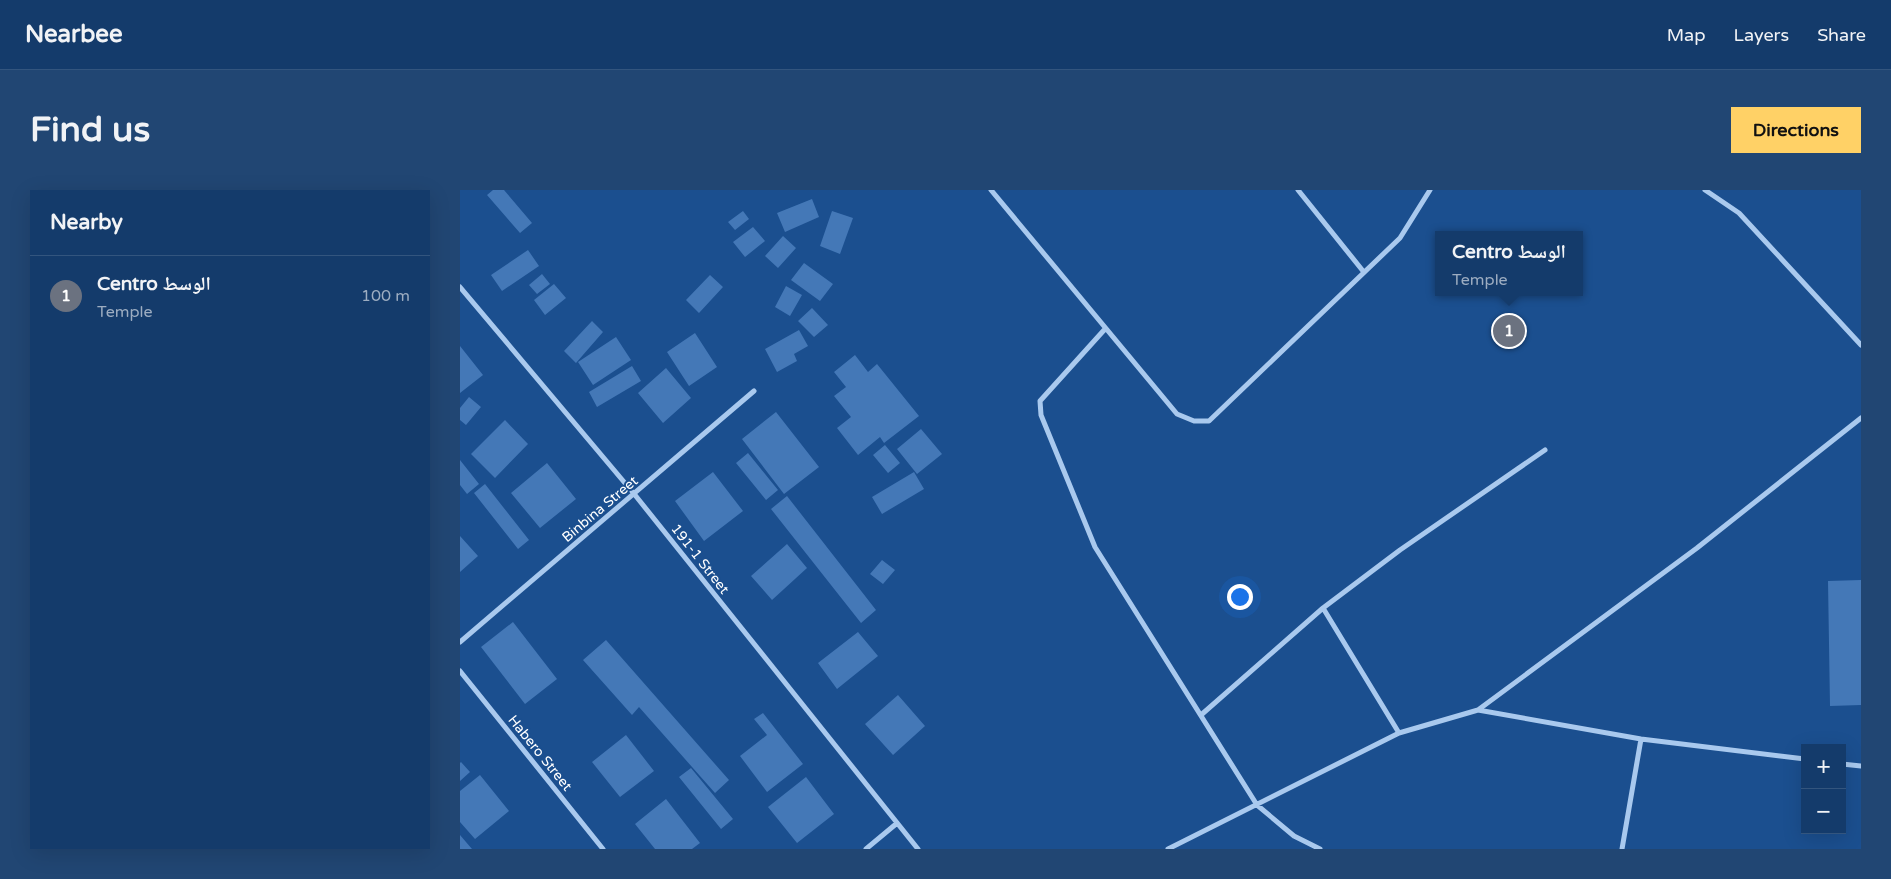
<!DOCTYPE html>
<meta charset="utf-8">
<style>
body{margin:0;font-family:"Varela Round","Noto Naskh Arabic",sans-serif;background:#214673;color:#f1f3f6}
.controls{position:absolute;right:15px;bottom:15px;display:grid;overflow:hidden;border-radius:0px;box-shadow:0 5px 20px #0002}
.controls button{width:45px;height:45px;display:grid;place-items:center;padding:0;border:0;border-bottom:1px solid #33557e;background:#143b6b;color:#f1f3f6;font:25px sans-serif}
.you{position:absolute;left:779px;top:406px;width:18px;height:18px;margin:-12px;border:4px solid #fff;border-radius:50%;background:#1a73e8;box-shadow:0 0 0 8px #1a73e833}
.badge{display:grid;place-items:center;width:32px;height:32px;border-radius:50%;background:#ffd166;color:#fff;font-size:16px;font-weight:700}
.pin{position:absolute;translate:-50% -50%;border:2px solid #fff;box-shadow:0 1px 5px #0006}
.popup{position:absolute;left:975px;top:41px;width:148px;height:65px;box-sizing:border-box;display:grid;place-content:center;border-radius:0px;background:#143b6b;filter:drop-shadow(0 1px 4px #0005);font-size:16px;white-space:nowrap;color:#9dadc1}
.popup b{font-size:19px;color:#f1f3f6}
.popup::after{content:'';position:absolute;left:50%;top:100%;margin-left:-10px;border:10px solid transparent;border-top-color:#143b6b}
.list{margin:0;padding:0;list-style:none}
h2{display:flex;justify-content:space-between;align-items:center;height:65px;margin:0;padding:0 20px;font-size:21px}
h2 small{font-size:16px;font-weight:400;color:#9dadc1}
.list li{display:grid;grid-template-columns:32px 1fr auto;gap:15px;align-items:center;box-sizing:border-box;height:80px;padding:0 20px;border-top:1px solid #33557e}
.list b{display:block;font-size:19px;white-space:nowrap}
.list p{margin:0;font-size:16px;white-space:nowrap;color:#9dadc1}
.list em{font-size:16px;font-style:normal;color:#9dadc1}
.map{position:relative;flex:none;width:1401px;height:659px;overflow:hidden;border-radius:0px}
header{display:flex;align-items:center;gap:30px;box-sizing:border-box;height:70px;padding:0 25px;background:#143b6b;border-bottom:1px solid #33557e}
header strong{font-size:24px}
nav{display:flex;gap:28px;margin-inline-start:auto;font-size:18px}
.intro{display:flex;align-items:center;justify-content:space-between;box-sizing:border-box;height:120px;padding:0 30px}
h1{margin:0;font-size:35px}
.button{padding:12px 22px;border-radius:0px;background:#ffd166;color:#111;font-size:18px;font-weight:700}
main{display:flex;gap:30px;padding:0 30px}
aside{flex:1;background:#143b6b;border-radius:0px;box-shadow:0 5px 20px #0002}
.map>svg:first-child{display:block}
.building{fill:#4478b7}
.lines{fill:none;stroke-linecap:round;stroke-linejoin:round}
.street{stroke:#a9c9ee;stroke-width:5}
.labels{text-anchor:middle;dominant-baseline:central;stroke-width:4;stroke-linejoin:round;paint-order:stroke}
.street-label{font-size:14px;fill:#fff;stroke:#1b4f8f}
</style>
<header>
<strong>Nearbee</strong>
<nav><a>Map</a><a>Layers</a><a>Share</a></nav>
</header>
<div class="intro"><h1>Find us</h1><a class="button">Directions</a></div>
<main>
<aside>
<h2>Nearby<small></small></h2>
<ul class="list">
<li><span class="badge" style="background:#6b7280">1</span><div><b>Centro الوسط</b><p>Temple</p></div><em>100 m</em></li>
</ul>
</aside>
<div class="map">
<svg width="1401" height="659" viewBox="0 0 1401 659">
<rect width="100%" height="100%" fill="#1b4f8f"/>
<path class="building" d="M33 0H44L72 33 60 43 27 5Z
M352 9 359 27 325 42 317 23Z
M283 21 289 29 275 40 268 32Z
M372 21 393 28 380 64 360 56Z
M293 37 305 51 285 67 273 52Z
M323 46 336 58 318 78 305 66Z
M68 60 79 76 42 101 31 85Z
M344 73 373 94 360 111 331 90Z
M82 84 90 94 77 104 69 95Z
M250 85 263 97 239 123 226 110Z
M94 94 106 108 85 125 74 110Z
M326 96 342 105 330 126 315 117Z
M352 118 368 135 354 147 338 131Z
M132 131 143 142 116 173 104 161Z
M339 140 348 156 334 164 337 171 317 182 305 159Z
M235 143 257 177 229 196 207 162Z
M156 147 171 170 133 195 118 172Z
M0 156 23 185 0 203Z
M395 165 408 182 417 174 459 226 424 253 420 247 398 265 377 238 391 227 374 206 386 197 374 182Z
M172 176 181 191 137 217 129 202Z
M206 178 231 208 203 233 178 203Z
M9 207 21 217 6 235 0 230V218Z
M316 222 359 277 324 304 282 249Z
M45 230 68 254 35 288 11 264Z
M461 239 482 264 457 284 437 259Z
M425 255 440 273 428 283 413 265Z
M288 263 318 300 306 310 276 273Z
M0 270 19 294 7 304 0 295Z
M87 273 116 309 80 338 51 303Z
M253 282 283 321 244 351 215 311Z
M454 282 464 299 422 324 412 307Z
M25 294 69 350 58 359 14 303Z
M327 306 416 420 401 433 311 319Z
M0 346 18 366 0 382Z
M327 354 347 378 312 410 291 386Z
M422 370 435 380 423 394 410 384Z
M1401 390V515L1370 516 1368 391Z
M53 432 97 489 65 514 21 457Z
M398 442 418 466 377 499 358 473Z
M146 450 269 590 255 603 179 517 172 525 123 470Z
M438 505 465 536 433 565 405 534Z
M303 523 343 574 307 602 280 566 307 545 294 529Z
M166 545 194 581 160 607 132 572Z
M1 572 10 582 0 591V573Z
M231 578 273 629 261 639 219 587Z
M20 585 49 621 15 649 0 632V601Z
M346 587 374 624 337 653 308 617Z
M206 609 240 653 232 659H195L175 634Z
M0 645 12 659H0Z"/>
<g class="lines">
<path class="street" d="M531 0 717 224 734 231H749L940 48 970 0
M838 0 903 81
M1245 0 1279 23 1401 155
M0 97 175 305 458 659
M645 139 580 211 581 225 635 357 797 615 834 646 860 659
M863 418 939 543
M0 452 294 201
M0 481 143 659
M1018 520 1181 549 1345 569
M741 525 863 418 940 360 1085 260
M1382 574 1401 576
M406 659 436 634
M708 659 939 543 1018 520 1237 358 1401 228
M1162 659 1181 549"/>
</g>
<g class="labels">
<g class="street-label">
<text transform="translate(140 319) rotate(-40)">Binbina Street</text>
<text transform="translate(240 369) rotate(52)">191-1 Street</text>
<text transform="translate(80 563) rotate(51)">Habero Street</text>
</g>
</g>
</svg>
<div class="controls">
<button>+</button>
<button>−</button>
</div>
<div class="you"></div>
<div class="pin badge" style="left:1049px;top:141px;background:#6b7280">1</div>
<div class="popup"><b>Centro الوسط</b>Temple</div>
</div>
</main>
